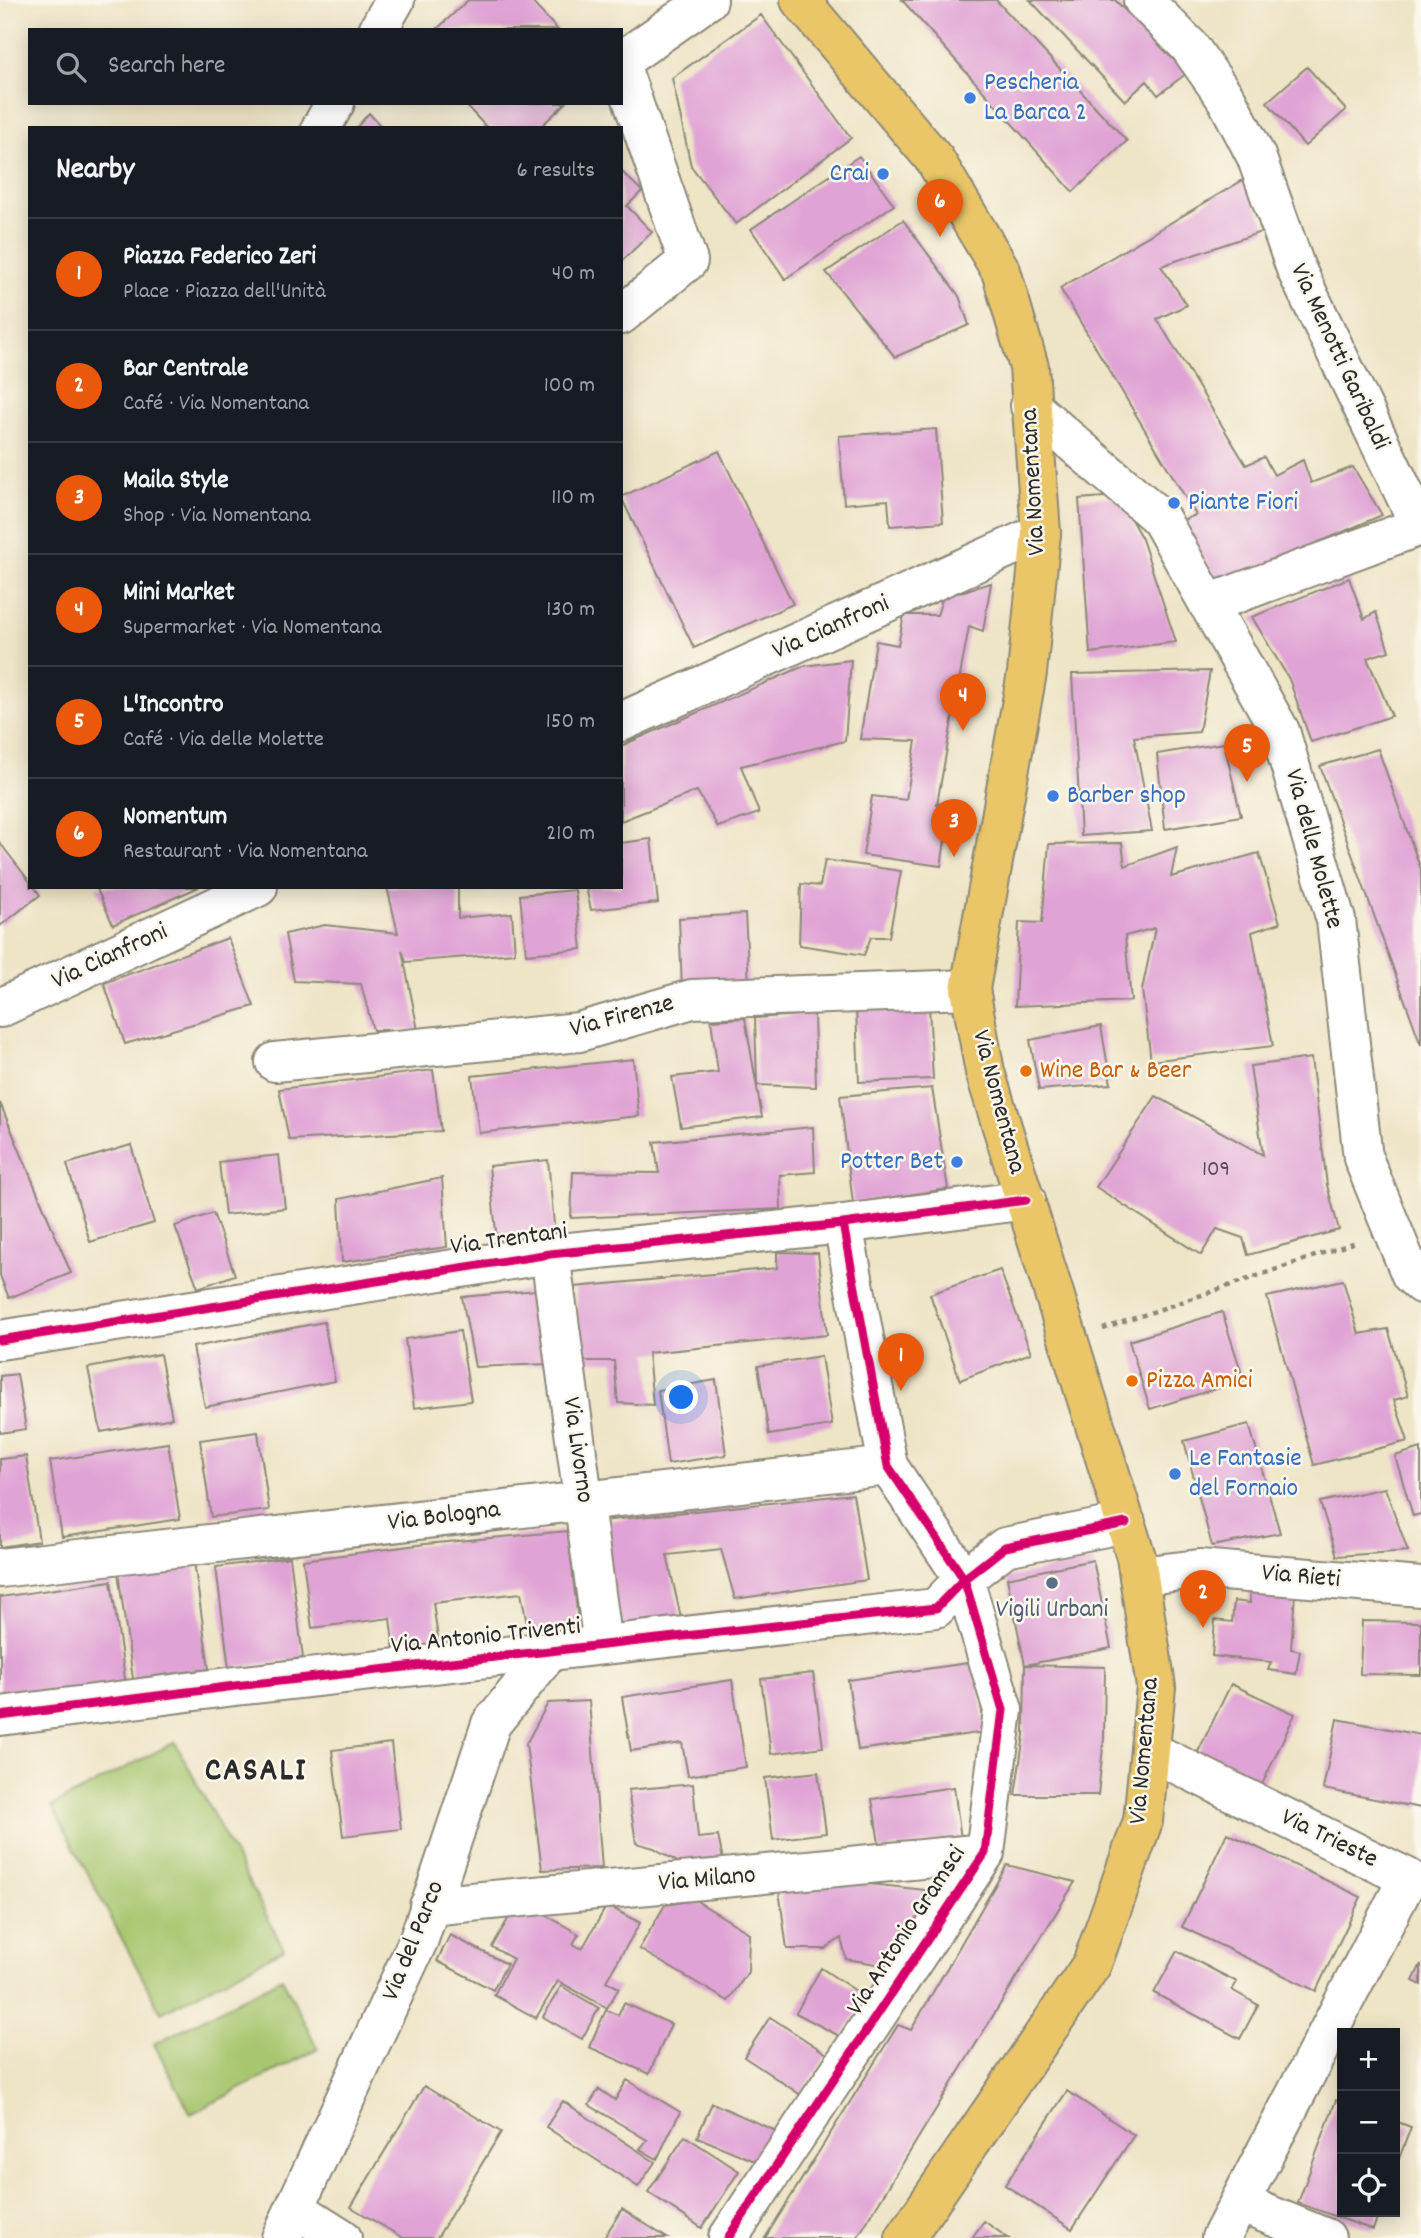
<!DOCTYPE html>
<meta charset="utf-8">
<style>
body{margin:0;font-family:Dekko,sans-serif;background:#242831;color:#f1f3f6}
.controls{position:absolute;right:21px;bottom:21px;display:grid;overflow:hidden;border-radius:0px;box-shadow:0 4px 18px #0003}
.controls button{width:63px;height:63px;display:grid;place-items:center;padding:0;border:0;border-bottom:2px solid #363941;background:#171b24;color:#f1f3f6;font:35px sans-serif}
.you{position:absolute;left:682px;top:1398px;width:24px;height:24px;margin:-18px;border:5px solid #fff;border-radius:50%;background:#1a73e8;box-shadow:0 0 0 10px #1a73e833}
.badge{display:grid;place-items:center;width:46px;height:46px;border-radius:50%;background:#ea580c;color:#fff;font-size:23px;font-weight:700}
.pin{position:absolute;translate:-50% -58px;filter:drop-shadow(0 2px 4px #0008)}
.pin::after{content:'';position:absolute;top:37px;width:24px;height:21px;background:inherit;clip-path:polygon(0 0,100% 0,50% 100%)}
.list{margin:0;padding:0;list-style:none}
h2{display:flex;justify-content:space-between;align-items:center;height:91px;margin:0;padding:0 28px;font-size:30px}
h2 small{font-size:23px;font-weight:400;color:#9ea1a6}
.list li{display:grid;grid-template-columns:46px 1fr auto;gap:21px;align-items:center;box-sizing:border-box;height:112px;padding:0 28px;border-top:2px solid #363941}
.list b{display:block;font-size:26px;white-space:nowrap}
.list p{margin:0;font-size:23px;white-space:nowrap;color:#9ea1a6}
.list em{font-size:23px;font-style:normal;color:#9ea1a6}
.icon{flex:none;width:38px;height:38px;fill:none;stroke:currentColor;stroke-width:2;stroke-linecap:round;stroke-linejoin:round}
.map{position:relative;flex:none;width:1421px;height:2238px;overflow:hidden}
.search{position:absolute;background:#171b24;box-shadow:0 4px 18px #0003;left:28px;top:28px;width:595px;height:77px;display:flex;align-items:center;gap:18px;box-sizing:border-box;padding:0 24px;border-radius:0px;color:#9ea1a6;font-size:26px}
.panel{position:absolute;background:#171b24;box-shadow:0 4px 18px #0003;left:28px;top:126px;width:595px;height:763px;border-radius:0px}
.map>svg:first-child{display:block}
.green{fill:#a7c66e;stroke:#69784c;stroke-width:2}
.building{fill:#e0a3d5}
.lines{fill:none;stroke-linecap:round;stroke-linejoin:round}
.minor-casing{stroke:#8c8878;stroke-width:42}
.major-casing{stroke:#8c8878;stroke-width:42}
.path{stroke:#8c8878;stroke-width:4.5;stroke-dasharray:5 5;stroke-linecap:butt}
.minor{stroke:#fff;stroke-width:38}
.major{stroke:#eac669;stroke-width:38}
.cycleway-casing{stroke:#fbf7ec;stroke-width:13}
.cycleway{stroke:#d6006c;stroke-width:9}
.shop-dot{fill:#3f7fe0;stroke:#fbf7ec;stroke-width:2.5}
.food-dot{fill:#e8710a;stroke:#fbf7ec;stroke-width:2.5}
.service-dot{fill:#5c6f8a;stroke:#fbf7ec;stroke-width:2.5}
.labels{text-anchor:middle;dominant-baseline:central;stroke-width:5;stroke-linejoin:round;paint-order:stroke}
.number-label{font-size:23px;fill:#584956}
.shop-label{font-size:26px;fill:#366cbe;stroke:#fbf7ec;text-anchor:start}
.street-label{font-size:26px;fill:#2b2b2b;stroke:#fbf7ec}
.food-label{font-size:26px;fill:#c56008;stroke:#fbf7ec;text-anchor:start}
.service-label{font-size:26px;fill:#4e5e75;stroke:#fbf7ec}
.district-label{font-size:33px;font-weight:bold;letter-spacing:2px;fill:#2b2b2b;stroke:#fbf7ec}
</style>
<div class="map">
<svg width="1421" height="2238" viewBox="0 0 1421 2238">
<rect width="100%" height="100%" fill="#fbf7ec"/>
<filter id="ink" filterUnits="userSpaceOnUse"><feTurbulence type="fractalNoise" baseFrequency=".0143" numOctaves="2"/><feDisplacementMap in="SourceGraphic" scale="14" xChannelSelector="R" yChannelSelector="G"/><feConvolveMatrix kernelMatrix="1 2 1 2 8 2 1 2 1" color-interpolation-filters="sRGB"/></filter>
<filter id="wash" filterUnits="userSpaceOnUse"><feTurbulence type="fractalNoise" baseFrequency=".00686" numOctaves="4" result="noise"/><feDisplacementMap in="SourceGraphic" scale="28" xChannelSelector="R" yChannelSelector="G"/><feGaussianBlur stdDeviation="1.57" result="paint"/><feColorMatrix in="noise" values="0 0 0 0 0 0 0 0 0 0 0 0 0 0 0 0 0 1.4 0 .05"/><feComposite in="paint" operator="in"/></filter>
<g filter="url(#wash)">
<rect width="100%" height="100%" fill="#eee4c6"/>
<path class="green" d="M175 1742 284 1949 161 2013 52 1806Z
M282 1978 318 2049 191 2114 154 2044Z"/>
<g id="blocks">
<path class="building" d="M468 0H530L558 30H436Z
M902 0H996L1127 141 1073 192Z
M1030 0H1115L1187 73 1158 95 1147 81 1125 101Z
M761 15 851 138 736 224 691 166 672 78Z
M1307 67 1346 110 1305 146 1267 102Z
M464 103H566L539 128H487Z
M369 113 382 128H356Z
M859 156 894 205 785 279 751 229Z
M621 171 642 191 627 206 652 232 621 262Z
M1245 179 1267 230 1161 266 1187 305 1157 319 1246 465 1264 457 1274 475 1303 460 1311 483 1353 467 1382 515 1221 585 1180 521 1196 515 1060 288Z
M903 220 959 296 969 325 895 357 826 272Z
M936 429 943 522 890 526 888 500 844 504 839 436Z
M719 451 793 604 694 648 621 497Z
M1118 496 1142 539 1176 642 1090 653 1079 499Z
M1349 578 1364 619 1376 612 1389 651 1367 658 1392 716 1311 742 1289 679 1252 617Z
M991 583 983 631 969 626 937 804H951L941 866 863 855 872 796 906 800 916 741 860 739 876 641 898 645 904 615H937L943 597Z
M851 660 845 741 741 766 759 813 718 827 697 791 621 821V746L804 666Z
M1210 671 1199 732 1134 737 1152 831 1081 836 1072 674Z
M1224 743 1241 816 1165 829 1157 754Z
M1378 749 1421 870V1045L1320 766Z
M651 839 658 903 591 910 586 887H621V843Z
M0 843 30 882V887H34L40 895 0 926Z
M1122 843 1125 866 1177 847 1171 877 1259 853 1280 923 1252 932 1273 1046 1151 1061 1142 990 1155 928 1125 936 1131 1001 1015 1006 1019 922 1042 923 1049 844Z
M825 860 901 871 889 937H871L864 955 799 945 801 884 820 886Z
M96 887H199L113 925Z
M387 887H458V918L512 913 515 953 406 962 402 950 418 1030H373L361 984 294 981 285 934 325 925 398 933Z
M575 890 582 949 526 954 520 895Z
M745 914 749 984 682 988 679 918Z
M228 938 254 1006 125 1044 104 983Z
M929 1006 933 1079 859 1082 856 1009Z
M814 1014 816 1087 757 1085 755 1018Z
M745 1018 762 1117 681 1127 672 1077 718 1072 711 1020Z
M1101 1026 1111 1084 1039 1090 1030 1040Z
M1311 1058 1327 1185 1339 1230 1248 1255 1243 1238 1217 1229 1201 1255 1096 1187 1156 1096 1263 1155 1250 1066Z
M633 1059 639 1116 479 1133 472 1076Z
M433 1070 441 1131 289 1140 279 1089Z
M932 1088 948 1189 853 1203 840 1096Z
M0 1103 71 1273 9 1298 0 1276Z
M813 1127 815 1172 780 1175 781 1209 571 1218 573 1172 659 1173 654 1142Z
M131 1145 154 1223 90 1242 67 1164Z
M279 1155 285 1208 225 1215 219 1162Z
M548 1160 555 1235 497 1241 489 1166Z
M442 1178 447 1247 342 1262 339 1199Z
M213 1213 235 1275 198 1288 175 1226Z
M777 1252 818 1253 827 1335 648 1353 653 1405 618 1403 614 1361H580L575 1287 777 1268Z
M1000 1270 1031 1353 960 1380 930 1294Z
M1343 1280 1359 1334 1388 1329 1408 1396 1394 1400 1408 1441 1314 1465 1267 1297Z
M536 1290 547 1364 475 1367 462 1297Z
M1222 1312 1244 1380 1150 1409 1129 1341Z
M324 1322 335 1381 205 1407 193 1347Z
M460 1331 471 1401 414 1408 405 1339Z
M160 1354 172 1418 101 1432 88 1368Z
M821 1356 832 1425 769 1435 758 1366Z
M17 1374 26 1429 0 1433V1376Z
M716 1380 726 1455 668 1464 658 1390Z
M1249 1424 1280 1533 1212 1546 1184 1441Z
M258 1432 269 1510 211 1517 200 1440Z
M168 1443 180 1519 62 1537 50 1461Z
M1421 1448V1514L1413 1516 1395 1456Z
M26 1456 39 1541 0 1547V1459Z
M1385 1488 1408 1551 1337 1556 1320 1502Z
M853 1494 867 1580 735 1599 721 1549 667 1555 681 1618 618 1626 602 1521Z
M568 1531 579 1630 529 1635 521 1593 433 1603 439 1645 394 1651 390 1618 312 1628 303 1560 425 1544Z
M290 1557 303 1658 229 1668 216 1567Z
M1093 1560 1111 1648 1025 1665 1105 1667 1104 1738 1098 1795H1015L1024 1735 1025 1665 1007 1578Z
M194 1561 209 1669 133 1679 118 1572Z
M111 1581 126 1686 0 1704V1597Z
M1249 1589 1295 1594 1291 1649 1300 1651 1296 1674 1268 1670 1271 1662 1212 1656 1215 1620 1232 1622 1234 1601 1250 1603Z
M1362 1621 1421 1622V1675L1360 1674Z
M975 1662 985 1732 858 1750 848 1680Z
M813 1673 823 1747 771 1754 761 1679Z
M732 1680 746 1767 688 1776 682 1743 631 1751 622 1697Z
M1231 1684 1295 1714 1260 1789 1195 1758Z
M589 1701 602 1868 542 1870 526 1744 548 1703Z
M1337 1719 1421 1735V1808L1323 1789Z
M391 1743 401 1829 343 1836 332 1750Z
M818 1772 826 1833 773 1840 765 1778Z
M693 1784 698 1838 718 1836 724 1864 684 1866 654 1848 636 1843 628 1790Z
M954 1787 961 1839 880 1850 872 1799Z
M1227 1833 1361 1897 1316 1991 1182 1927Z
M1007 1865 1075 1882 857 2238H765L898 2025 911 2030Z
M860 1883 926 1890 917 1928 894 1967 846 1959 841 1938 825 1949H787L779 1890Z
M519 1900 579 1934 573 1944 582 1949 607 1905 640 1923 606 1981 619 1988 607 2008 558 1981 536 2018 494 1995 513 1959 492 1947Z
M695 1900 749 1933 748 1972 728 2001 639 1949 665 1905Z
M450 1935 507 1964 493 1990 437 1961Z
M1177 1951 1237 1982 1232 1990 1258 2005 1240 2039 1154 1993Z
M1421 1964V1985L1413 1981Z
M821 1968 867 1998 841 2037 796 2013Z
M561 1986 599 2008 582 2039 543 2017Z
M624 2003 671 2024 649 2074 589 2047 606 2010 618 2015Z
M770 2017 827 2054 801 2095 744 2057Z
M627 2080 680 2112 657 2159 640 2149 647 2140 589 2105 599 2089 615 2100Z
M424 2086 501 2132 437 2238H403L351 2207Z
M1067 2091 1134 2135 1072 2229 1005 2185Z
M1336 2100 1342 2102V2212H1379L1373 2230 1298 2203Z
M563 2101 655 2162 638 2187 546 2127Z
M712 2103 776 2131 762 2164 697 2137Z
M1395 2121 1411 2127 1395 2169Z
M685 2136 739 2171 702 2228 648 2192Z
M622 2209 667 2238H604Z
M984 2221 1008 2238H972Z"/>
</g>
</g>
<g filter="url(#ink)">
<use href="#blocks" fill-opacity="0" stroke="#8c8878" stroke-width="2"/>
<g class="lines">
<g class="minor-casing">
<path id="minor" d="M1143 0 1189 46 1227 100 1256 156 1296 269 1420 526 1208 604
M378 30 395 0
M621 61 708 0
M621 67 688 261 621 315
M321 128 335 103
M1030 406 1160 518 1280 731 1336 920 1363 1158 1411 1275 1421 1284
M621 722 1041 533
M0 1008 258 887
M275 1062 579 1032 692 999 970 989
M550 1254 603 1645
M0 1340 550 1254 843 1224 1026 1200
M0 1568 888 1466
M1139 1576 1199 1569 1421 1587
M0 1716 235 1686 936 1608 964 1579 1005 1547 1126 1523
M1150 1751 1408 1878 1221 2238
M429 1906 985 1853
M1240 2203 1326 2238
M296 2209 342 2238
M281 2238 419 1939 491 1724 551 1650
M728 2238 985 1853 1003 1710 964 1579 888 1466 843 1224"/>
</g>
<g class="major-casing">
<path id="major" d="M800 0 935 160 1001 271 1029 367 1041 533 1027 673 970 989 985 1072 1136 1557 1156 1687 1143 1821 1092 1964 905 2238"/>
</g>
<path class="path" d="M1103 1329 1356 1242"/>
<use href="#minor" class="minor"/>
<use href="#major" class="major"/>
<g class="cycleway-casing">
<path id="cycleway" d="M0 1340 550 1254 843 1224 1026 1200
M0 1716 235 1686 936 1608 964 1579 1005 1547 1126 1523
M728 2238 985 1853 1003 1710 964 1579 888 1466 843 1224"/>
</g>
<use href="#cycleway" class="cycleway"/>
</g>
</g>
<g class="shop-dot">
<circle cx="970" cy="98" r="7"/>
<circle cx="883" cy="174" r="7"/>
<circle cx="1174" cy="503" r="7"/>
<circle cx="1053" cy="796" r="7"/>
<circle cx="957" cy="1162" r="7"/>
<circle cx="1175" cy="1474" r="7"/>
</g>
<g class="food-dot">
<circle cx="1026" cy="1071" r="7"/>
<circle cx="1132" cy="1381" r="7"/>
</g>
<circle class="service-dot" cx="1052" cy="1583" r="7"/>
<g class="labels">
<g class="number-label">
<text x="1216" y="1170">109</text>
</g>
<g class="shop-label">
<text x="984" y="83">Pescheria<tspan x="984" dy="30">La Barca 2</tspan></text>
<text x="869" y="174" text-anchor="end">Crai</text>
<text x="1188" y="503">Piante Fiori</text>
<text x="1067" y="796">Barber shop</text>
<text x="943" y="1162" text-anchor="end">Potter Bet</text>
<text x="1189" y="1459">Le Fantasie<tspan x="1189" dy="30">del Fornaio</tspan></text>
</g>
<g class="street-label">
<text transform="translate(1339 357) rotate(65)">Via Menotti Garibaldi</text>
<text transform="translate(1034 482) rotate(-93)">Via Nomentana</text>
<text transform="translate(831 628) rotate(-24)">Via Cianfroni</text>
<text transform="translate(1313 849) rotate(75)">Via delle Molette</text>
<text transform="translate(110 957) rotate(-25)">Via Cianfroni</text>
<text transform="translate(622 1017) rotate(-15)">Via Firenze</text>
<text transform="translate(998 1102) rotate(75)">Via Nomentana</text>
<text transform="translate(509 1240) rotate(-8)">Via Trentani</text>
<text transform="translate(577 1450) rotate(82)">Via Livorno</text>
<text transform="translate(444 1517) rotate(-7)">Via Bologna</text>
<text transform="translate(1301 1577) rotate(5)">Via Rieti</text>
<text transform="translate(486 1637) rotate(-6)">Via Antonio Triventi</text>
<text transform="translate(1145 1751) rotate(-85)">Via Nomentana</text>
<text transform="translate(1329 1839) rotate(26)">Via Trieste</text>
<text transform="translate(707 1880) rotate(-5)">Via Milano</text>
<text transform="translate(907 1931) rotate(-57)">Via Antonio Gramsci</text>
<text transform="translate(414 1941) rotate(-68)">Via del Parco</text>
</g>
<g class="food-label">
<text x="1040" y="1071">Wine Bar &amp; Beer</text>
<text x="1146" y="1381">Pizza Amici</text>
</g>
<g class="service-label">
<text x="1052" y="1610">Vigili Urbani</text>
</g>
<g class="district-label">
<text x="256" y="1772">CASALI</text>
</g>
</g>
</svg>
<div class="controls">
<button>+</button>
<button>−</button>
<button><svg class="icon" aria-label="locate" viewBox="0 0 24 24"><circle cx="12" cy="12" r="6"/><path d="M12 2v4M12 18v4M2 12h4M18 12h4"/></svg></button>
</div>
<div class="you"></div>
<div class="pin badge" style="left:901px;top:1391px">1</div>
<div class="pin badge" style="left:1203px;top:1628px">2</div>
<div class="pin badge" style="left:954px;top:857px">3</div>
<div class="pin badge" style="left:963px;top:731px">4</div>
<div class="pin badge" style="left:1247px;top:782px">5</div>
<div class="pin badge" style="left:940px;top:237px">6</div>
<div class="search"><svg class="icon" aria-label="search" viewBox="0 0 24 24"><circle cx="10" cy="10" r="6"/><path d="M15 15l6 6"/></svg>Search here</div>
<section class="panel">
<h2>Nearby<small>6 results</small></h2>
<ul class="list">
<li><span class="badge">1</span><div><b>Piazza Federico Zeri</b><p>Place · Piazza dell'Unità</p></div><em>40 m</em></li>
<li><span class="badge">2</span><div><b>Bar Centrale</b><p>Café · Via Nomentana</p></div><em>100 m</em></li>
<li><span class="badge">3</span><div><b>Maila Style</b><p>Shop · Via Nomentana</p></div><em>110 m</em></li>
<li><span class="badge">4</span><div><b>Mini Market</b><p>Supermarket · Via Nomentana</p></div><em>130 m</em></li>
<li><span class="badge">5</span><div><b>L'Incontro</b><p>Café · Via delle Molette</p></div><em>150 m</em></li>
<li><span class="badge">6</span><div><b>Nomentum</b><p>Restaurant · Via Nomentana</p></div><em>210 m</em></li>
</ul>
</section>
</div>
